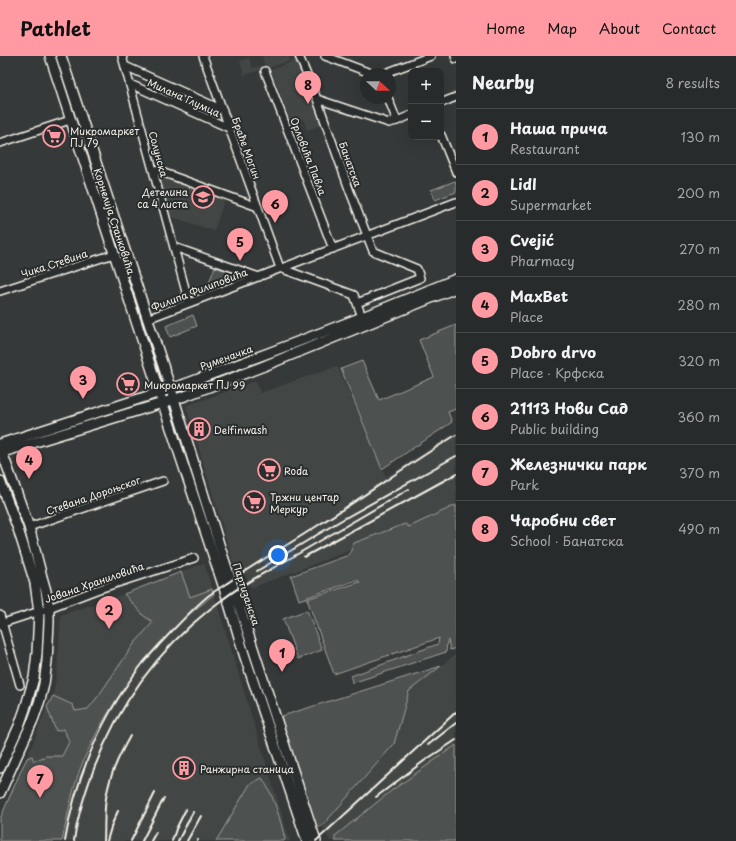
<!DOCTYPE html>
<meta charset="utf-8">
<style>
body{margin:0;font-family:"Playpen Sans",sans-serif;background:#303333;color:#f1f3f6}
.controls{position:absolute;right:12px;top:12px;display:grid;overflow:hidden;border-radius:8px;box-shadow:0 4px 16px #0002}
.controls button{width:36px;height:36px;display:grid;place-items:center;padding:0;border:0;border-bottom:1px solid #444747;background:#282b2b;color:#f1f3f6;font:20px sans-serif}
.compass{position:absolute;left:360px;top:12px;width:36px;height:36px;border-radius:50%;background:#282b2b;box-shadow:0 4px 16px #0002;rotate:111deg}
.you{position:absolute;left:278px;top:499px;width:14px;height:14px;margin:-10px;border:3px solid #fff;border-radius:50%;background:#1a73e8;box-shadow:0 0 0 6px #1a73e833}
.badge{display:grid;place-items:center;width:26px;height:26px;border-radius:50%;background:#ff9aa2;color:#111;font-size:13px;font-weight:700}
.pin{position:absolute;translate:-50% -33px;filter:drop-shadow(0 1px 2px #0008)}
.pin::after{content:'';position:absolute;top:21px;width:14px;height:12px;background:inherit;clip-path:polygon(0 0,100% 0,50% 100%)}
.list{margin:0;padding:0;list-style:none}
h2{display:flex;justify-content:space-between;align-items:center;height:52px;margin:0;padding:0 16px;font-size:17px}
h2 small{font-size:13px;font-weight:400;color:#a5a7a9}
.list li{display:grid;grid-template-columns:26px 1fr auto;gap:12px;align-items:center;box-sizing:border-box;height:56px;padding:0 16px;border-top:1px solid #444747}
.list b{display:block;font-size:15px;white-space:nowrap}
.list p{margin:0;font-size:13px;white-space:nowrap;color:#a5a7a9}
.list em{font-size:13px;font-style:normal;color:#a5a7a9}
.map{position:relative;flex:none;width:456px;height:785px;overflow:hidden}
header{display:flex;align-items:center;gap:24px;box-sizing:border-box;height:56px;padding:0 20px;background:#ff9aa2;color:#111}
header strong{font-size:19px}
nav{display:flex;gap:22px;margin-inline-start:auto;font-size:14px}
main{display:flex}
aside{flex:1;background:#282b2b}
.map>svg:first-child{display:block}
.built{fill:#434645}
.green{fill:#4e514f;stroke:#a1a19c}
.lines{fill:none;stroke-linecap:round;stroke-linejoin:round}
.minor-casing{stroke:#f4f1e8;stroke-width:10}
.major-casing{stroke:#f4f1e8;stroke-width:12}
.minor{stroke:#2a2d2e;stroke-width:7}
.major{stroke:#2a2d2e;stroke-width:9}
.rail{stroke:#f4f1e8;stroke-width:2}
.labels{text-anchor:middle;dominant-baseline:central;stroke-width:4;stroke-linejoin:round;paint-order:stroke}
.street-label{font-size:10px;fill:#f4f1e8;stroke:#2a2d2e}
.poi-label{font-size:10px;fill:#f4f1e8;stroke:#2a2d2e;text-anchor:start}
</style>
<header>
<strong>Pathlet</strong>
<nav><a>Home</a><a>Map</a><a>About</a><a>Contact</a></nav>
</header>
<main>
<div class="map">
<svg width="456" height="785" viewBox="0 0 456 785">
<rect width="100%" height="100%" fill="#363939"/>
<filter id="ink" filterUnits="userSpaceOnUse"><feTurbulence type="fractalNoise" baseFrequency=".025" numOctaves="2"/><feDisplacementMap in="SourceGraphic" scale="8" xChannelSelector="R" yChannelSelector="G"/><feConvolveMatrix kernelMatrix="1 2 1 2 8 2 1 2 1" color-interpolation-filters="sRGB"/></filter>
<g filter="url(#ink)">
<path class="built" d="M262 0H288L290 5 244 19 240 5 249 2 252 12 260 10V13L265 11Z
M299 3 313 39 311 40 317 57 319 56 324 68 307 74 303 63 292 68 271 14Z
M159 118 225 142 214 175 170 160Z
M337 310 386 421 456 376V449L409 472 251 532 241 509 235 512 186 350 256 325 260 337Z
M204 507 212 533 190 541 153 566 134 588 99 639 88 653 75 655 73 649 53 640 57 616 61 559 124 538Z
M214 538 290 785H62L69 752 77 725 84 704 111 652 127 628 143 607 158 589 183 564Z
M456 598V735L355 785H330L322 770 394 688 409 635Z
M47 651 56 674 64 673 69 686 62 700H46L34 706 32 700 27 702Z"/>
<path class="green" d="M455 125 456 127V136L435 144 431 134Z
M215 211 247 221 205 237Z
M193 259 197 270 170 281 166 270Z
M456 269V353L448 356 452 366 382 413 341 313 362 305 379 344 434 321 419 284Z
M456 449V592L450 594 448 584 447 585 446 596 352 627 351 620 438 588 439 582 334 618 307 543 360 526 357 524 299 544 291 520 349 499 354 487 405 468 409 471Z
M181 516 190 541 212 533 214 538C204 547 193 555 184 563 142 601 107 652 84 703 73 729 68 758 62 785H0V763L22 712 27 702 32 700 34 705 46 700H62L69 686 64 673 56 675 47 651 53 640 73 649 75 655 88 653 99 639 134 588 153 566 144 560 124 538Z
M307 554 322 594 298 603 283 563Z
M441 610 409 635 394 688 322 770 317 772 279 661Z
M456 689V785H335V780L391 735Z
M262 722C274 739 280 763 285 783L284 785H216L250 728Z"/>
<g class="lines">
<g class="minor-casing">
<path id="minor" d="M122 0 189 247
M203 0 280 212 354 239 362 261
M299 0 317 43 349 133 373 195 417 213 420 222 357 247
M325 0 373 18
M455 0 456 3
M125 10 223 54
M265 15 333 193
M383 18 431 0
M130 28 229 72
M388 42 397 65 411 59
M317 43 389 67 397 65
M441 47 456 41
M441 79 456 116
M0 87 70 64
M153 113 258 151
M174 191 259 221
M0 235 114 198
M147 263 456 146
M29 471 163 425
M0 559 20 629
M0 568 49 552 96 534 194 502"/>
</g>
<g class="major-casing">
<path id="major" d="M50 0 159 336 228 544 244 598 307 785
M61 0 174 343 219 488 316 785
M0 388 185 328 271 296 375 256 456 223
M0 393 2 396 29 471 42 521 46 535 49 552V566L47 605 44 628 40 644 33 664 0 737
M0 397 185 340 264 310 456 232
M0 425 18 473 35 527 39 556 37 597 34 622 25 653 19 670 0 712"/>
</g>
<use href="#minor" class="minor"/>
<use href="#major" class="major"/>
<path class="rail" d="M304 501 456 418
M257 515 340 465 456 400
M428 689 456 667
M376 741 424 705 456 684
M65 785C76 720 102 659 143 607 148 601 154 595 159 589 175 572 190 555 208 540 216 534 225 529 233 523 261 504 291 487 320 468 366 439 410 407 456 379
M74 785C77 762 84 740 92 718 116 653 156 596 210 553 222 544 234 534 247 527 261 518 275 511 289 503 329 480 369 456 409 433
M104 785C105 767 103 749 108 732 112 714 121 696 130 680
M107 785 112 768 118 755
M131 785 155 737
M142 785 164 742
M151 785 156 776
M172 785 176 773 186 753
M178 785 193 756
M187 785 201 760
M197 785 198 784
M316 785 456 656"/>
</g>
</g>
<defs>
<g id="supermarket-ring" transform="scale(1.15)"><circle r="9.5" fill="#2a2d2e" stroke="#ff9aa2" stroke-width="1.5"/><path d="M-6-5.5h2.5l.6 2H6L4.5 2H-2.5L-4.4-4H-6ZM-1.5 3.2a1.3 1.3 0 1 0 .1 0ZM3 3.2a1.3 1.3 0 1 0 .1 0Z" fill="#ff9aa2"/></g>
<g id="school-ring" transform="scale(1.15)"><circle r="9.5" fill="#2a2d2e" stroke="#ff9aa2" stroke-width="1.5"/><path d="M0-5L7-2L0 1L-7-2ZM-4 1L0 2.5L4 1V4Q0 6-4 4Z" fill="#ff9aa2"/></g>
<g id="building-ring" transform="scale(1.15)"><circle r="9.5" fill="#2a2d2e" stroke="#ff9aa2" stroke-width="1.5"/><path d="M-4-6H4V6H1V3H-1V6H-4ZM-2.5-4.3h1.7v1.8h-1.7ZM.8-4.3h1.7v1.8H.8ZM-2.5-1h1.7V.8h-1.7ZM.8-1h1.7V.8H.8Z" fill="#ff9aa2"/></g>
</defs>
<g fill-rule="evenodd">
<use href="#supermarket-ring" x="54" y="80"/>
<use href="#school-ring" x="203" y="141"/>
<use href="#supermarket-ring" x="128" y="328"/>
<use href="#building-ring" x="199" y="373"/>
<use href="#supermarket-ring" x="269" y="414"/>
<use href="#supermarket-ring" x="254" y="446"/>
<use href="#building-ring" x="184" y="712"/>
</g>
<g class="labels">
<g class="street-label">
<text transform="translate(184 41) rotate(24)">Милана Глумца</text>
<text transform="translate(247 92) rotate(70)">Браће Могин</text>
<text transform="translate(159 98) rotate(75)">Солунска</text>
<text transform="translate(309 100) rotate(69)">Орловића Павла</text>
<text transform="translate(351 108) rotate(70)">Банатска</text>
<text transform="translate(115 165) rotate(72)">Корнелија Станковића</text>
<text transform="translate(54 207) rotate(-18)">Чика Стевина</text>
<text transform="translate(199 233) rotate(-21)">Филипа Филиповића</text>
<text transform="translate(226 301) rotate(-20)">Руменачка</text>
<text transform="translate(93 439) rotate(-19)">Стевана Дороњског</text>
<text transform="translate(94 526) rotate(-19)">Јована Храниловића</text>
<text transform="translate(247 538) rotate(72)">Партизанска</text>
</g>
<g class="poi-label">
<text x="70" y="74">Микромаркет<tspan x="70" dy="12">ПЈ 79</tspan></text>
<text x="188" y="135" text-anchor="end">Детелина<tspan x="188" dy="12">са 4 листа</tspan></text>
<text x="144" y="328">Микромаркет ПЈ 99</text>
<text x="214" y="373">Delfinwash</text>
<text x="284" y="414">Roda</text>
<text x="270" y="440">Тржни центар<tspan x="270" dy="12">Меркур</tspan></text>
<text x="200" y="712">Ранжирна станица</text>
</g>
</g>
</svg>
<div class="controls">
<button>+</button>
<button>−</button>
</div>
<svg class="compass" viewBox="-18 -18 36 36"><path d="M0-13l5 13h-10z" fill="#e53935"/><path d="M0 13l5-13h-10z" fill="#a5a7a9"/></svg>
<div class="you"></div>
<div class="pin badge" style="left:282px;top:616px">1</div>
<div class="pin badge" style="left:109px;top:573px">2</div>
<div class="pin badge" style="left:83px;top:343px">3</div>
<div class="pin badge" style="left:29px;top:423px">4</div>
<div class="pin badge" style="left:240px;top:205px">5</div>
<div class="pin badge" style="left:275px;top:167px">6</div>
<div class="pin badge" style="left:40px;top:742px">7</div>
<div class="pin badge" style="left:308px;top:48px">8</div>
</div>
<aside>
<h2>Nearby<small>8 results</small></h2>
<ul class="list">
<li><span class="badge">1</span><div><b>Наша прича</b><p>Restaurant</p></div><em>130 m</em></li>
<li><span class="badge">2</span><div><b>Lidl</b><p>Supermarket</p></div><em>200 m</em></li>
<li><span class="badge">3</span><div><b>Cvejić</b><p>Pharmacy</p></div><em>270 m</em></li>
<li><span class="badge">4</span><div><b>MaxBet</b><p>Place</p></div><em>280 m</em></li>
<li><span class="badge">5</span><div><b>Dobro drvo</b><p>Place · Крфска</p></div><em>320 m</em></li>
<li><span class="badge">6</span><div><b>21113 Нови Сад</b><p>Public building</p></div><em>360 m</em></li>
<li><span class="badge">7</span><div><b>Железнички парк</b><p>Park</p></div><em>370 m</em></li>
<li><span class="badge">8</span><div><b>Чаробни свет</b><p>School · Банатска</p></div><em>490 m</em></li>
</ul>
</aside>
</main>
